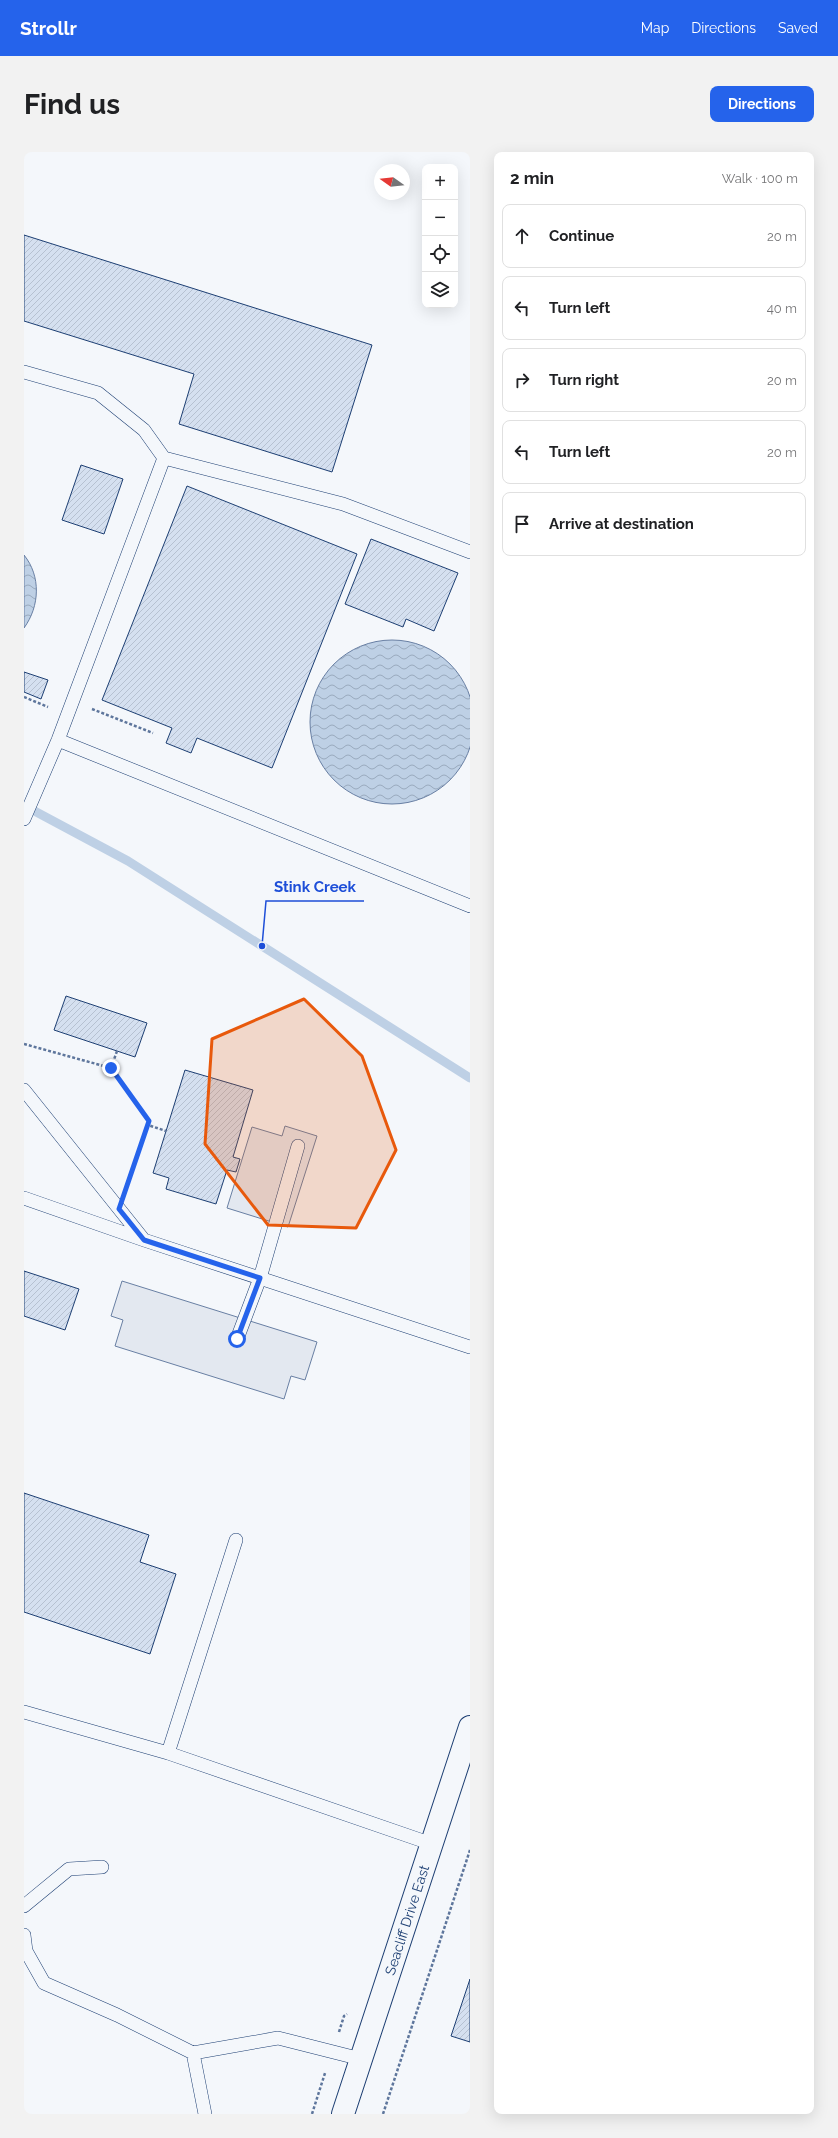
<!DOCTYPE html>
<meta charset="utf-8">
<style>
body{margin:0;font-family:Raleway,sans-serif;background:#f2f2f2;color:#202124}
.controls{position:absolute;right:12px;top:12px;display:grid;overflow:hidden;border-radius:8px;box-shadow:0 4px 16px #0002}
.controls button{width:36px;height:36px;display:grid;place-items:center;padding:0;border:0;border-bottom:1px solid #e0e0e0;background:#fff;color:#202124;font:20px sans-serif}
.compass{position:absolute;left:350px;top:12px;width:36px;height:36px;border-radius:50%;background:#fff;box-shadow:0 4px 16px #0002;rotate:285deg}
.stop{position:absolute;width:12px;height:12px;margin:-9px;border:3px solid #2563eb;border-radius:50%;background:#fff}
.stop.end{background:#2563eb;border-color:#fff;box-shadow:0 1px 4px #0008}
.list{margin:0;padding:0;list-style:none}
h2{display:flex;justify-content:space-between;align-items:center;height:52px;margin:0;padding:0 16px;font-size:17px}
h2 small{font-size:13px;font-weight:400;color:#757577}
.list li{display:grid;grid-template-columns:26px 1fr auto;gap:12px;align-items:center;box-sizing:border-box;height:64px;margin:0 8px 8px;padding:0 8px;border:1px solid #e0e0e0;border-radius:8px}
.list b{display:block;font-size:15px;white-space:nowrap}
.list em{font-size:13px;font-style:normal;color:#757577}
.icon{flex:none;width:22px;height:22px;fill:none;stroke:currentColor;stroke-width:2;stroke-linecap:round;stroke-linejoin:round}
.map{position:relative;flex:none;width:446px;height:1962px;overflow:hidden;border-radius:8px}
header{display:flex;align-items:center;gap:24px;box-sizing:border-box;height:56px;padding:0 20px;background:#2563eb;color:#fff}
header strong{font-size:19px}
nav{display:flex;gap:22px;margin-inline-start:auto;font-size:14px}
.intro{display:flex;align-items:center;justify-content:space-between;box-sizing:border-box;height:96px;padding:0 24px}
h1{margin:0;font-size:28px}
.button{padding:10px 18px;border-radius:8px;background:#2563eb;color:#fff;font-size:14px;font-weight:700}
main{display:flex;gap:24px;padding:0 24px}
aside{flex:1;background:#fff;border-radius:8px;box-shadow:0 4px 16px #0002}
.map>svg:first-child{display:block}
.parking{fill:#e3e8f0;stroke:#687fa3}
.water{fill:url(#water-waves);stroke:#687fa3}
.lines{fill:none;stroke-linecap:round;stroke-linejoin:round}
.stream{stroke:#bed0e5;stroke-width:9}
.building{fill:url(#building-hatch);stroke:#1d3f73}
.lane-casing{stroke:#1d3f73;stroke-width:14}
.secondary-casing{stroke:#1d3f73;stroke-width:24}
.path{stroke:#5e769c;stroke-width:2.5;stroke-dasharray:3 2;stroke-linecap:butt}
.lane{stroke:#f4f7fb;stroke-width:13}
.secondary{stroke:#f4f7fb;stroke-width:22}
.route{stroke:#2563eb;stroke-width:5}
.marked{fill:#e8590c;fill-opacity:0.2;stroke:#e8590c;stroke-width:3;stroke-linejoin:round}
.labels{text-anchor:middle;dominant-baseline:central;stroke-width:3;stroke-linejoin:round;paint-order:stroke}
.street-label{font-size:14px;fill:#1d3f73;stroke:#f4f7fb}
.leader{fill:none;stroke:#1d4ed8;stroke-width:1.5}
.callout-dot{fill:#1d4ed8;stroke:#f4f7fb;stroke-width:1.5}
.callout-label{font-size:15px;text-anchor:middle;font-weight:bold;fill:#1d4ed8;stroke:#f4f7fb;stroke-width:3;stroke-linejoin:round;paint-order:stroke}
</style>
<header>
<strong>Strollr</strong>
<nav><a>Map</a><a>Directions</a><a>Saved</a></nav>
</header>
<div class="intro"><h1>Find us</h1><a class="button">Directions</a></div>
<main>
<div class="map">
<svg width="446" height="1962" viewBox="0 0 446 1962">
<defs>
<pattern id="water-waves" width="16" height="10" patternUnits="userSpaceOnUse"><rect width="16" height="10" fill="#bed0e5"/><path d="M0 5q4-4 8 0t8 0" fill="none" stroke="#9aaabe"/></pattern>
<pattern id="building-hatch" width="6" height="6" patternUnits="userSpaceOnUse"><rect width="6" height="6" fill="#d5e0f0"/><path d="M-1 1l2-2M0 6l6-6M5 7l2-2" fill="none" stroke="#b6c1d1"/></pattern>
</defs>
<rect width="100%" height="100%" fill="#f4f7fb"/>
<path class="parking" d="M261 974 293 984 264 1075 203 1056 228 975 258 984Z
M98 1129 293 1190 281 1228 267 1224 260 1247 91 1194 99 1168 87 1164Z"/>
<path class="water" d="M0 403C17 424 16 454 0 476Z
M286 570a82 82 0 1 1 164 0a82 82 0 1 1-164 0Z"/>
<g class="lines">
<path class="stream" d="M1 654 104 709 446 926"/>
</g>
<path class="building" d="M0 83 348 193 308 320 155 272 170 222 0 169Z
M57 313 99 327 80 382 38 368Z
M163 334 333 402 248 616 173 586 167 601 142 591 148 576 78 548Z
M347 387 434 421 410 479 382 467 379 475 321 452Z
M0 520 24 528 17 547 0 540Z
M42 844 123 871 111 905 30 878Z
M161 918 229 938 209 1005 216 1007 212 1020 203 1018 192 1052 142 1037 145 1026 129 1021Z
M0 1119 55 1137 41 1178 0 1164Z
M0 1341 125 1383 116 1410 152 1422 126 1502 0 1460Z
M446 1827V1890L427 1884Z"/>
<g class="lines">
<g class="lane-casing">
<path id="lane" d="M0 220 74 241 120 278 140 306
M34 588 446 754
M0 667 34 588 140 306 319 352 446 400
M0 938 120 1088
M0 1046 120 1088 446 1195
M213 1187 236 1126 274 994
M0 1560 144 1601 408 1692
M144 1601 212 1388
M0 1754 45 1717 78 1715
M0 1783 2 1799 20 1831 93 1863 169 1901 181 1962
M169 1901 254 1886 337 1907"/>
</g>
<g class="secondary-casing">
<path id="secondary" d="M319 1962 446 1575"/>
</g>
<path class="path" d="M0 545 24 555
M68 557 129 581
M0 892 87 916
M93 899 87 916 125 969 124 973
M103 1032 124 973 142 979
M315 1880 320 1864 323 1862
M288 1962 301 1921
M359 1962 446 1698"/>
<use href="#lane" class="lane"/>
<use href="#secondary" class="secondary"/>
</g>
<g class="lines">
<path class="route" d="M87 916 125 969 95 1057 120 1088 236 1126 213 1187"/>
</g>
<path class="marked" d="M280 847 338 904 372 998 332 1076 244 1073 181 992 188 887Z"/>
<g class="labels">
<g class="street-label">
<text transform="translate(383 1768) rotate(-72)">Seacliff Drive East</text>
</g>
</g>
<path class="leader" d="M238 794L242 749H340"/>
<circle class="callout-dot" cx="238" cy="794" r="4"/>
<g class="callout-label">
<text x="291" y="740">Stink Creek</text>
</g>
</svg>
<div class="controls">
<button>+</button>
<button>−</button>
<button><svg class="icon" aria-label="locate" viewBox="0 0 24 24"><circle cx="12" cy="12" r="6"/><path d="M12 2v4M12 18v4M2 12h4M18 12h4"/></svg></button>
<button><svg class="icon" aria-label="layers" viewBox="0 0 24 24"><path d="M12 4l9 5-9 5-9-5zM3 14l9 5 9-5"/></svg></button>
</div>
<svg class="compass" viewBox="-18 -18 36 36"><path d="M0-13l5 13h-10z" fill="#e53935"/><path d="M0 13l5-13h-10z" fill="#757577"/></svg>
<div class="stop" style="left:213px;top:1187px"></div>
<div class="stop end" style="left:87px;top:916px"></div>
</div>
<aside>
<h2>2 min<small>Walk · 100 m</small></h2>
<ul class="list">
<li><svg class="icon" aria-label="ahead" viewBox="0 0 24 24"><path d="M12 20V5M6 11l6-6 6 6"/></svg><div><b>Continue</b></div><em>20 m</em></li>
<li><svg class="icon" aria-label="left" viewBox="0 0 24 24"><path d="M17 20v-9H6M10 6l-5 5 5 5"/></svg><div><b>Turn left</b></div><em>40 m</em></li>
<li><svg class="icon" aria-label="right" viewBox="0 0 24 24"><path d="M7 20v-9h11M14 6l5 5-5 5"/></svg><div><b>Turn right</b></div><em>20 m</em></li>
<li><svg class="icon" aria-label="left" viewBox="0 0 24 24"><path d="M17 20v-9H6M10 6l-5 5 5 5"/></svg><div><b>Turn left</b></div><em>20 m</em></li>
<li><svg class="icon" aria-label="arrive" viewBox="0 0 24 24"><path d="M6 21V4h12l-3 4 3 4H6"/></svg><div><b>Arrive at destination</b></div></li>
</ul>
</aside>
</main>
